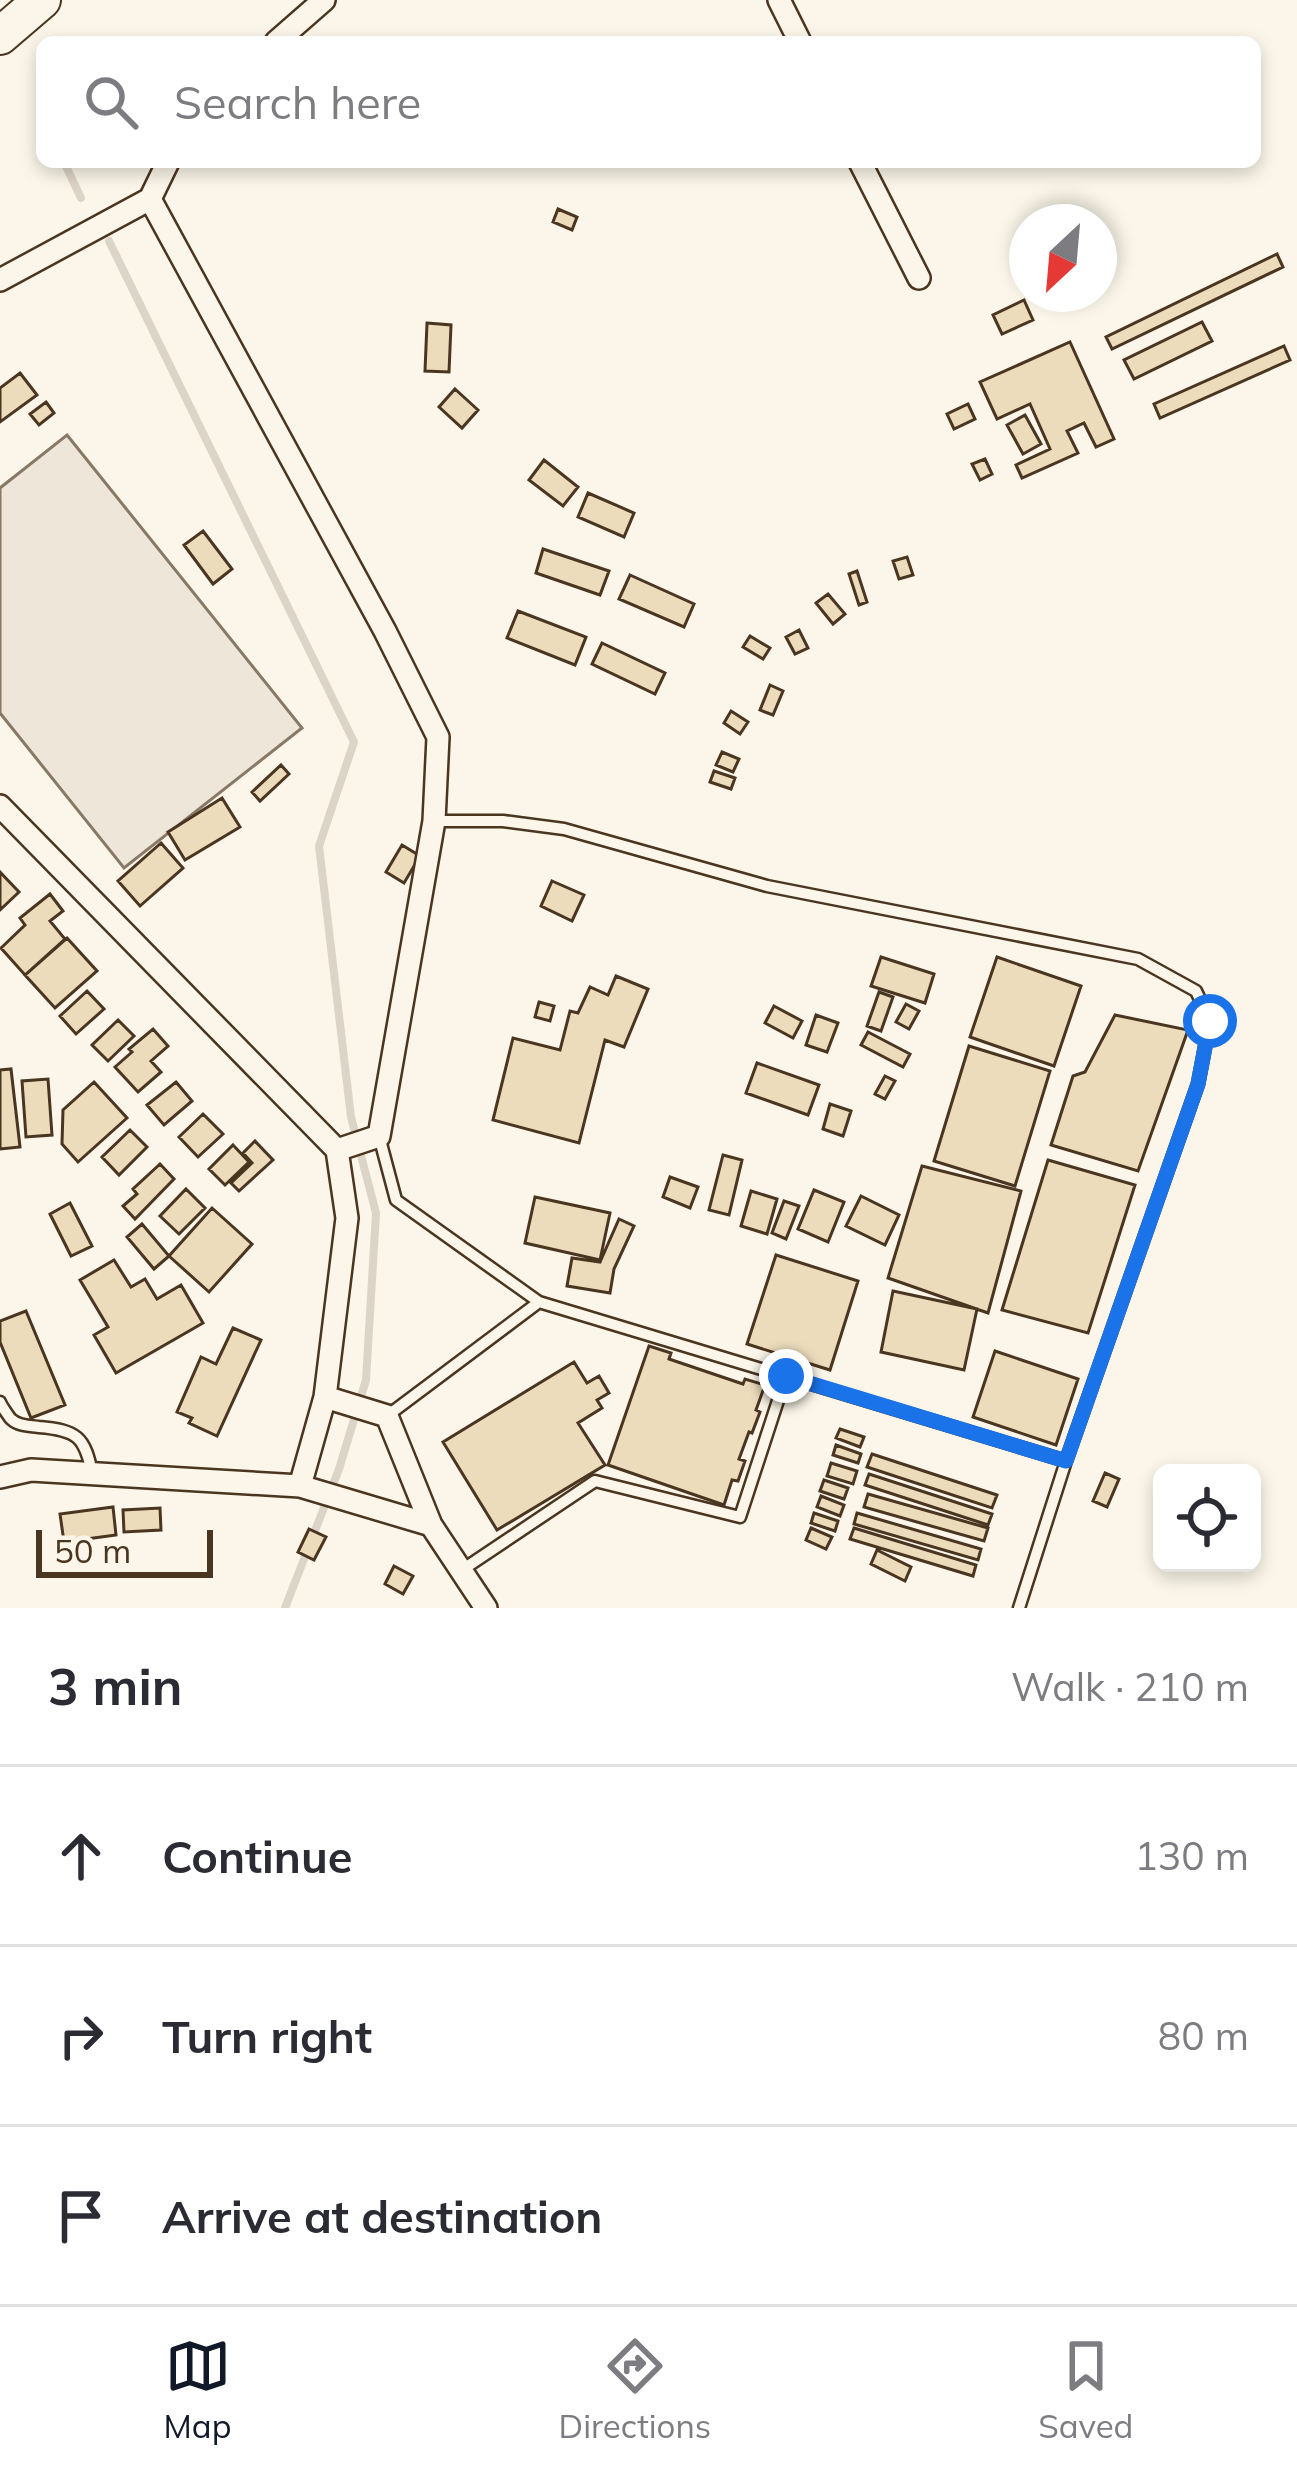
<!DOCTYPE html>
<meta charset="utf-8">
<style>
body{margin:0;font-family:Mulish,sans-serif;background:#f2f2f3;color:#2b2b33}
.controls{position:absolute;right:36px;bottom:36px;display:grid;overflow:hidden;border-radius:18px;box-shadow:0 6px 18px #0003}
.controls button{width:108px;height:108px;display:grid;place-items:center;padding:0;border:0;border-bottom:3px solid #e1e1e2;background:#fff;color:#2b2b33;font:60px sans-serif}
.compass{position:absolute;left:1009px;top:204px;width:108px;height:108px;border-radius:50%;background:#fff;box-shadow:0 6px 18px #0003;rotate:206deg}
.scale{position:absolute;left:36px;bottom:30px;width:177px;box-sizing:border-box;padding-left:12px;border:6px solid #4a3520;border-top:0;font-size:33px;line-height:42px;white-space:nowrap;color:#4a3520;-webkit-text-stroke:9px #fbf6e9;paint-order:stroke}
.stop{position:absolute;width:36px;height:36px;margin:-27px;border:9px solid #1a73e8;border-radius:50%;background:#fff}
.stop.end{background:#1a73e8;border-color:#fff;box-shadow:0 3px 12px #0008}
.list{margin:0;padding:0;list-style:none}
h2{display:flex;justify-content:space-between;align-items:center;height:156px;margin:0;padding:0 48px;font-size:51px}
h2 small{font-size:39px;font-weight:400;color:#7c7c81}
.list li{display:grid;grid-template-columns:78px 1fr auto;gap:36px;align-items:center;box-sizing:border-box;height:180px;padding:0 48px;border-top:3px solid #e1e1e2}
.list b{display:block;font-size:45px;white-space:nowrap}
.list em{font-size:39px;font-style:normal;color:#7c7c81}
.icon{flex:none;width:66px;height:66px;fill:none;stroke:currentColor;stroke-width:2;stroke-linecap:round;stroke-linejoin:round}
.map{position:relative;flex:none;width:1297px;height:1608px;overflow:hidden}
.search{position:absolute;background:#fff;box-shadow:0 6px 18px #0003;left:36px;right:36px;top:36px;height:132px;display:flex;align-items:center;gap:30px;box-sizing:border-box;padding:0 42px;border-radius:18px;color:#7c7c81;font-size:45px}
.sheet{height:696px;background:#fff}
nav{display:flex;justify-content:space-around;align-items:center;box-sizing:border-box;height:168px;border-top:3px solid #e1e1e2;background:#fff;font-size:33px;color:#7c7c81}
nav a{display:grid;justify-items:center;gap:6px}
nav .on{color:#111827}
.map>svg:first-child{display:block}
.green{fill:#ede6d9;stroke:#887966;stroke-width:3}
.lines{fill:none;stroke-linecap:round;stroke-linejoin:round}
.stream{stroke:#dcd4c6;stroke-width:8}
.building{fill:#ecdcbc;stroke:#4a3520;stroke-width:3}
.service-casing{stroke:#4a3520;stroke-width:15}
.minor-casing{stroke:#4a3520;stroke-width:26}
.trunk-casing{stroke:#4a3520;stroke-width:40}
.service{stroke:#fbf6e9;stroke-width:10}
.minor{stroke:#fbf6e9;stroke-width:21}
.trunk{stroke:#fbf6e9;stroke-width:36}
.route{stroke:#1a73e8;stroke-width:15}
</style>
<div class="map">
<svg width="1297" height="1608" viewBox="0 0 1297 1608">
<rect width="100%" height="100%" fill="#fbf6e9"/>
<path class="green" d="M67 435 302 728 124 868 0 713V488Z"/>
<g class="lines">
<path class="stream" d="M64 162 81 198
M109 241 354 742 319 846 351 1117 376 1213 366 1380 339 1469 285 1608"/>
</g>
<path class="building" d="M558 209 577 217 572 230 553 222Z
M1277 254 1283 267 1112 349 1106 337Z
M1024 300 1033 320 1002 334 993 315Z
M1202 322 1212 341 1134 379 1124 360Z
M427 323 451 325 449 372 425 371Z
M1070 342 1114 439 1096 447 1084 423 1067 431 1078 453 1022 478 1016 465 1050 449 1030 404 997 419 980 382Z
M1284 346 1290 360 1160 418 1154 404Z
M20 373 37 395 0 422V388Z
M455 389 478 410 462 428 439 407Z
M46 402 54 413 39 425 30 414Z
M968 404 975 419 954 429 947 414Z
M1025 415 1041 444 1023 454 1007 425Z
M985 459 992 474 980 480 972 464Z
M544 460 578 487 563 506 529 480Z
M588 493 634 513 624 537 578 517Z
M203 531 232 569 213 584 184 545Z
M543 549 609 571 600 595 536 573Z
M907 557 913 575 899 579 893 561Z
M857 571 867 602 859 605 849 574Z
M630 575 694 604 684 627 619 599Z
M828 594 845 614 833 624 816 603Z
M518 611 586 637 575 665 507 638Z
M799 630 808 648 795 654 786 637Z
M750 636 770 648 763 659 743 647Z
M602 643 665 673 655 694 592 664Z
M770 685 783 691 773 715 760 710Z
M731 711 748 722 740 734 724 723Z
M722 752 739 759 733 772 716 765Z
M281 765 289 774 260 801 252 792Z
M714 771 735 778 731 789 710 782Z
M222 798 240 827 185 860 168 832Z
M161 843 183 868 140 906 118 881Z
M402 845 420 856 404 883 386 872Z
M0 872 19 892 0 910Z
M552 881 584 895 572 921 541 906Z
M50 894 63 911 50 921 65 939 25 975 1 948 25 925 20 918Z
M67 938 97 971 55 1008 25 975Z
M881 957 934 974 925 1003 871 986Z
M997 957 1081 986 1054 1066 970 1037Z
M616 976 648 989 624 1047 605 1040 579 1143 493 1120 513 1038 560 1050 570 1011 578 1013 590 987 608 995Z
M87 991 104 1009 76 1034 60 1016Z
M879 992 893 997 881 1031 867 1026Z
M539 1002 554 1006 550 1021 535 1017Z
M906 1004 919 1011 909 1029 896 1022Z
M774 1006 802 1021 793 1038 765 1023Z
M816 1015 838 1023 827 1052 806 1045Z
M1115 1015 1188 1030 1138 1171 1051 1145 1073 1076 1085 1072Z
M118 1020 134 1036 108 1061 92 1045Z
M153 1029 168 1046 151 1061 161 1072 138 1092 115 1067 132 1052 129 1049Z
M868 1032 910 1054 903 1067 861 1045Z
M969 1046 1050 1071 1015 1186 934 1161Z
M757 1063 819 1085 808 1115 746 1093Z
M11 1069 20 1147 0 1149V1070Z
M885 1076 895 1081 885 1099 875 1094Z
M48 1079 52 1135 26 1137 22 1081Z
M94 1082 127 1118 78 1162 62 1144 63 1110Z
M176 1082 192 1101 164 1125 147 1105Z
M830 1104 851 1111 843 1136 823 1129Z
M203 1114 223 1134 198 1157 179 1137Z
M130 1130 147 1147 119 1175 102 1157Z
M255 1141 273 1160 239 1191 231 1183 252 1163 243 1153Z
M233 1145 249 1162 225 1185 209 1169Z
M723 1155 742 1160 729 1215 709 1210Z
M1048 1160 1135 1185 1088 1333 1002 1310Z
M160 1164 174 1179 135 1219 123 1206 137 1194 133 1189Z
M922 1166 1021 1191 988 1313 888 1278Z
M670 1177 698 1187 690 1208 663 1197Z
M186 1189 205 1208 179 1234 160 1216Z
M814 1190 844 1202 828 1242 798 1229Z
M751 1191 777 1199 767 1234 741 1226Z
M861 1196 899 1215 885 1245 846 1226Z
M535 1197 610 1213 600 1260 525 1243Z
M784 1201 799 1206 786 1239 772 1233Z
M70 1203 92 1246 71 1256 50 1214Z
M212 1208 252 1244 209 1292 169 1256Z
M619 1219 634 1226 614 1269 610 1293 567 1286 572 1258 600 1262Z
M142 1224 169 1256 154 1269 127 1237Z
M776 1255 858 1281 830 1370 747 1344Z
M114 1260 131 1287 145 1279 157 1299 181 1285 203 1323 116 1373 94 1335 108 1327 80 1280Z
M893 1291 977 1309 964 1370 881 1352Z
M26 1311 65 1405 31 1418 0 1342V1321Z
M233 1328 261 1340 217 1436 189 1423 192 1418 177 1412 201 1357 216 1364Z
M649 1346 671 1353 669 1359 743 1384 745 1379 765 1385 756 1410 760 1412 752 1433 749 1432 739 1459 745 1461 738 1481 732 1480 724 1505 608 1465Z
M995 1351 1078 1379 1056 1445 973 1417Z
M574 1362 587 1383 599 1376 609 1393 597 1400 602 1408 578 1423 605 1465 497 1530 443 1442Z
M840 1429 864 1437 860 1447 836 1438Z
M836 1445 861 1454 858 1463 833 1455Z
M872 1454 997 1495 992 1508 867 1467Z
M831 1463 857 1471 853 1484 827 1476Z
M1105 1473 1119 1479 1107 1507 1093 1501Z
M869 1474 992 1514 988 1525 865 1485Z
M824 1480 848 1488 844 1499 820 1491Z
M868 1494 988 1528 984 1541 864 1507Z
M821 1496 844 1505 840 1516 817 1507Z
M113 1507 116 1535 64 1542 60 1514Z
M160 1508 161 1530 124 1532 123 1510Z
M814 1513 838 1521 835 1531 811 1523Z
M857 1513 981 1549 978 1560 854 1524Z
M811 1528 832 1537 826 1549 806 1540Z
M854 1528 976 1565 973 1576 850 1539Z
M309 1529 326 1537 314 1560 298 1552Z
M877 1550 911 1567 905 1581 871 1564Z
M394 1566 413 1576 403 1594 385 1584Z"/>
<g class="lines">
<g class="service-casing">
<path id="service" d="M379 1136 396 1200 539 1302
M0 1402C1 1405 9 1417 11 1419 18 1426 30 1426 39 1427 77 1430 85 1437 92 1473
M387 1416 539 1302 1066 1461 1198 1084 1210 1021 1196 991 1138 959 767 886 564 829 503 821H434
M462 1570 595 1481 740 1517 786 1376
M1019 1608 1066 1461"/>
</g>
<g class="minor-casing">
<path id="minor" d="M779 0 800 42
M276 42 324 0
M168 162 150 199 385 631 438 737 434 821 379 1136 337 1150
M860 162 919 278
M0 280 150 199
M0 806 337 1150 347 1218 325 1397 300 1486
M325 1397 387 1416 431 1525
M0 1477 31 1470 300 1486 431 1525 486 1608"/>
</g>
<g class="trunk-casing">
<path id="trunk" d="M0 36 42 0"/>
</g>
<use href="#service" class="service"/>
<use href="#minor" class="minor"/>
<use href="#trunk" class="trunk"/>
</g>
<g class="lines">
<path class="route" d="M786 1376 1066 1461 1198 1084 1210 1021"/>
</g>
</svg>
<div class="controls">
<button><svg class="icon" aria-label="locate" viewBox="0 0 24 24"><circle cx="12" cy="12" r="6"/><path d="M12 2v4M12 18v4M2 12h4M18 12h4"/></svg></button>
</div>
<svg class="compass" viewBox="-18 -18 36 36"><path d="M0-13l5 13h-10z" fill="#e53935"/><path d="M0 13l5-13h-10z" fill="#7c7c81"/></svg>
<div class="scale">50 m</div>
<div class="stop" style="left:1210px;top:1021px"></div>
<div class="stop end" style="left:786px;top:1376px"></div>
<div class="search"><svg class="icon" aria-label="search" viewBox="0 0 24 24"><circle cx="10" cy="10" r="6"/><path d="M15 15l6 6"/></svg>Search here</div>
</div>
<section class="sheet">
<h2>3 min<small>Walk · 210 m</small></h2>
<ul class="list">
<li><svg class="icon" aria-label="ahead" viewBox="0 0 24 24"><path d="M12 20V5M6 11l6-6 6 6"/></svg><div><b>Continue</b></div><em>130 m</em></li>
<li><svg class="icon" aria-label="right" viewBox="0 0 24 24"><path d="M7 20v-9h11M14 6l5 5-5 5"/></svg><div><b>Turn right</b></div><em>80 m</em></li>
<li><svg class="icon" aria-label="arrive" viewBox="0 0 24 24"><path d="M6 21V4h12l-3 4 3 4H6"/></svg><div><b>Arrive at destination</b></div></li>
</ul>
</section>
<nav>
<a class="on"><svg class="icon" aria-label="map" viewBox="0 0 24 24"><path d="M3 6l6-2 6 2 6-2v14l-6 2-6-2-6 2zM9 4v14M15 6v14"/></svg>Map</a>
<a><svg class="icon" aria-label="directions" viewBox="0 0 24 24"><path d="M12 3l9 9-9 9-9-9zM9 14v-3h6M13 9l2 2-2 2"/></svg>Directions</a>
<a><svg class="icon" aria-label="saved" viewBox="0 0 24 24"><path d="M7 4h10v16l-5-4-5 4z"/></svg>Saved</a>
</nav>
